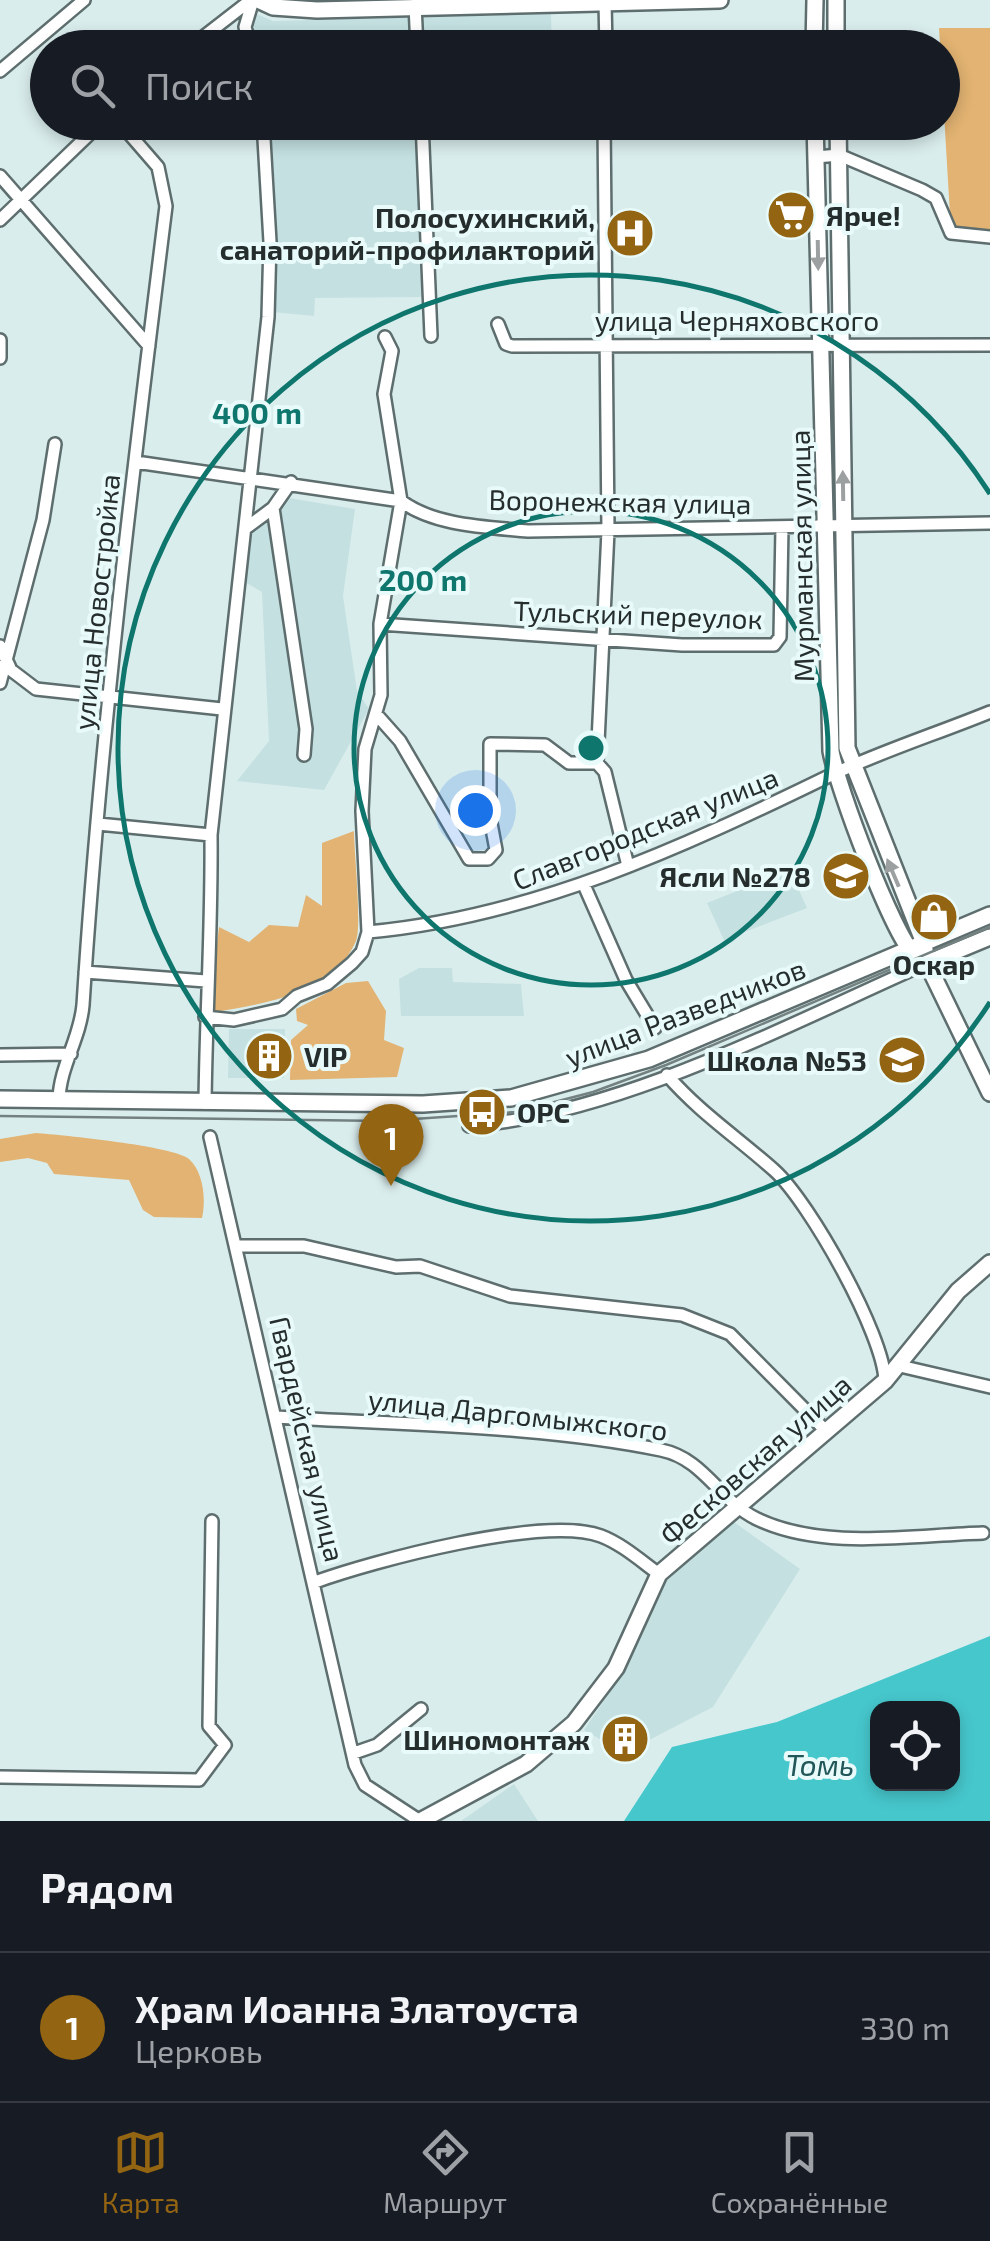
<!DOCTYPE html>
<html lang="ru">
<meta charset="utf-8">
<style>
body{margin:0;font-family:"Exo 2",sans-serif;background:#242831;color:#f1f3f6}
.controls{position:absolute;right:30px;bottom:30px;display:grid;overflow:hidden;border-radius:20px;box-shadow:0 5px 15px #0003}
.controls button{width:90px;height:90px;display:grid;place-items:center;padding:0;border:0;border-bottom:2px solid #363941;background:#171b24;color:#f1f3f6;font:50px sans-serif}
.you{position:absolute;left:475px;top:810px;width:35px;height:35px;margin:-25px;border:8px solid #fff;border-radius:50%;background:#1a73e8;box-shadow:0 0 0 15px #1a73e833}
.badge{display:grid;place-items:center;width:65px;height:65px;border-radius:50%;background:#936411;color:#fff;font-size:32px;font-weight:700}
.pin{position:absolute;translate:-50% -82px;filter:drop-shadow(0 2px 5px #0008)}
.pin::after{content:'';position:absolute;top:52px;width:35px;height:30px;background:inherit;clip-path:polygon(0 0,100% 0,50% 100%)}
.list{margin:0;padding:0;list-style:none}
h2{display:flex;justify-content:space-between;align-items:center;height:130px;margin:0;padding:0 40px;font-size:42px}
h2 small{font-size:32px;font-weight:400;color:#9ea1a6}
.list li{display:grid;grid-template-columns:65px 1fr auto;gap:30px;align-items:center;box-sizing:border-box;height:150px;padding:0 40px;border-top:2px solid #363941}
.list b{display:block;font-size:38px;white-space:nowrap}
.list p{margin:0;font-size:32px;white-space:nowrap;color:#9ea1a6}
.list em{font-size:32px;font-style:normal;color:#9ea1a6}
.icon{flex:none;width:55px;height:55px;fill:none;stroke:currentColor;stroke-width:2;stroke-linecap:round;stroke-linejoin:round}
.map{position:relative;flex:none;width:990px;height:1821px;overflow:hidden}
.search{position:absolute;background:#171b24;box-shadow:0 5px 15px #0003;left:30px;right:30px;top:30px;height:110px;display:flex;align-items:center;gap:25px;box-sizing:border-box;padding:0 35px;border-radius:55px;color:#9ea1a6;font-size:38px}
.sheet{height:280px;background:#171b24}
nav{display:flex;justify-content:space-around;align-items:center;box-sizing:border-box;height:140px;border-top:2px solid #363941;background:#171b24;font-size:28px;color:#9ea1a6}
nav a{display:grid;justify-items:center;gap:5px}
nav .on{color:#936411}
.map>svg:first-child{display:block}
.built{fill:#c4e0e1}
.green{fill:#e2b372}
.water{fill:#46c7cc;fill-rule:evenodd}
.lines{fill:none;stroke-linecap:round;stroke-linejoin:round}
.minor-casing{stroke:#5e6e6e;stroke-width:16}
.major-casing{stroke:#5e6e6e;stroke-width:20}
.minor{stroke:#fff;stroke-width:11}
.major{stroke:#fff;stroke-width:15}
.tram{stroke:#748181;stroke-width:2.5}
.oneway{fill:#9da0a0}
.ring{fill:none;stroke:#0f766e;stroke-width:5}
.labels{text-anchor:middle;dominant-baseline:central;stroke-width:8;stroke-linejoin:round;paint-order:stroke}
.poi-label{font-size:28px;font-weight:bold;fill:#262d2d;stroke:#e8fafa;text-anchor:end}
.street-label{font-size:28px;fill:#262d2d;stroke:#e8fafa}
.water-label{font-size:30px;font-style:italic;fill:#215759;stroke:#e8fafa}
.centre{fill:#0f766e;stroke:#e8fafa;stroke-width:5}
.ring-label{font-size:30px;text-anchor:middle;font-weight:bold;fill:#0f766e;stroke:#e8fafa;stroke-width:8;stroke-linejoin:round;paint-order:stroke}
</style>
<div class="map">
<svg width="990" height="1821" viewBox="0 0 990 1821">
<rect width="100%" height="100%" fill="#daeded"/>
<path class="built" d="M252 12 273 21 551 14 552 47 254 48Z
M270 123H427L426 297 315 298 314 316 272 312 275 187Z
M283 497 355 509 343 596 357 691 369 709 324 790 237 781 269 741 262 592 245 582 250 534Z
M790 870 807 908 724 940 707 903Z
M419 968H452L453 982 521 984 524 1016H401L399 979Z
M229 1029H285L284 1078H228Z
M731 1520 800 1569 713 1707 624 1753 584 1730 606 1698 662 1585Z
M514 1784 538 1821H461Z"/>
<path class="green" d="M939 28H990V232H951Z
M354 831C354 852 362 926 356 941 333 994 263 1004 214 1012L212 987 219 927 249 942 269 925 298 927 306 895 322 906V843Z
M368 981 386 1011 384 1040 404 1048 397 1077 290 1080 291 1040 308 1025 297 1021 296 1009 346 983Z
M36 1133C62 1135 174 1146 189 1159 204 1173 206 1200 202 1218L154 1217 143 1210 129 1180 54 1174 47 1163 28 1158 0 1162V1139Z"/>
<path class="water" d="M990 1636V1821H624L672 1747 777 1722ZM878 1708H952V1784H878Z"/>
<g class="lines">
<g class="minor-casing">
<path id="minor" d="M605 2 606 48
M415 5 417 48
M189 48 251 0
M251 48 245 27 253 0
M0 71 84 0
M422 122 431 336
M604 122 608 531 597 763 605 772 628 866
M816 157 839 155 922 190 936 198 951 233 990 237
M0 176 149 346
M0 220 102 122
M498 324 506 344 512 346 990 345
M0 340V358
M136 462 401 501C434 526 488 527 528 531L990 523
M273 508 306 729 304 755
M246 528 273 508 291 482
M380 624 682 645H774L780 637 782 527
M0 646 11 670 36 689 222 709
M0 683 43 520 55 444
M376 714 400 741 469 859H488L496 850 490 818V744L545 745 569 763H597
M98 824 211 835
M584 885 626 980 655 1028
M368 932C532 917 681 848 827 777 879 752 936 734 990 712
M85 972 206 981
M205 1017 234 1020 282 1009 297 996 327 984 352 963 362 952 368 932 362 811 365 749 381 695 380 624 401 501 384 394 392 351 385 337
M0 1055 71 1054
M667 1075C700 1113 737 1137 775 1171 810 1203 884 1335 885 1381
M59 1099C60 1066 80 1039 83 1005 100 738 133 471 166 206L158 167 119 122
M205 1103C206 1014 212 925 211 835L268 317 270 242 263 122
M469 1126C620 1114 789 1024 927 963
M210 1137 355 1765 365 1785 420 1821
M238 1246H304L396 1267 420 1266 510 1296 682 1315 730 1334 826 1431
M900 1366 990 1387
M276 1417C400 1425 540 1425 661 1450 705 1459 719 1501 757 1519 824 1551 912 1535 983 1533
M315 1582C373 1561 544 1515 601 1536 622 1544 641 1561 659 1574
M354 1753 377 1745 421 1709
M0 1777 199 1780 225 1745 209 1726 212 1521"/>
</g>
<g class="major-casing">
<path id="major" d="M258 0 273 7 317 10 720 0
M836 0V48
M814 48 815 0
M815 122 831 751C837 786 892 933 915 956
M838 122 847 748 924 943 927 963 990 1093
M927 963 990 937
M0 1099 423 1104 511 1098 649 1059 990 915
M420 1821 526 1764 574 1723 616 1668 659 1574 885 1381 958 1291 990 1263"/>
</g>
<use href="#minor" class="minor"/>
<use href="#major" class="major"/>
<path class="tram" d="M0 1116 384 1121 516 1112 593 1092 666 1065 990 927"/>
</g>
<defs><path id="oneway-solid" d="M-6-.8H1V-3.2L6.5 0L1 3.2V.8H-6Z" transform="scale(2.5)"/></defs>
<g class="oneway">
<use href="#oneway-solid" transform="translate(818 255) rotate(89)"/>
<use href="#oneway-solid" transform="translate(843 486) rotate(-91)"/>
<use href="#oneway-solid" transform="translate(893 873) rotate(-113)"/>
</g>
<g class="ring">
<circle cx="591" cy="748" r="237"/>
<path d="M990 1002A473 473 0 1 1 990 494"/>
</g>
<defs>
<g id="supermarket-disc" transform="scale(2.5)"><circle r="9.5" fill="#936411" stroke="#e8fafa"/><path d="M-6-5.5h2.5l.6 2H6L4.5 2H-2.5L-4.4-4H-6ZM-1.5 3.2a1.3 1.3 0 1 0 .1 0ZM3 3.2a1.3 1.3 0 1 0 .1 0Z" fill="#fff"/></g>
<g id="hospital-disc" transform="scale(2.5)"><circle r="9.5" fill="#936411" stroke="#e8fafa"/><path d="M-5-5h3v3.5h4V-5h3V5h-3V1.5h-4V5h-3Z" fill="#fff"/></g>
<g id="school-disc" transform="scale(2.5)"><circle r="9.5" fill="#936411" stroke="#e8fafa"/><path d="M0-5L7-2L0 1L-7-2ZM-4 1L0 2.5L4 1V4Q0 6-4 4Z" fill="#fff"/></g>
<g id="shop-disc" transform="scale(2.5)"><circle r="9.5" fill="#936411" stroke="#e8fafa"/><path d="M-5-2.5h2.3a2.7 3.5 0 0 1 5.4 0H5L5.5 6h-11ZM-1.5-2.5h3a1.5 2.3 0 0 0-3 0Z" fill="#fff"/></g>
<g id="building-disc" transform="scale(2.5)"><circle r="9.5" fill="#936411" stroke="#e8fafa"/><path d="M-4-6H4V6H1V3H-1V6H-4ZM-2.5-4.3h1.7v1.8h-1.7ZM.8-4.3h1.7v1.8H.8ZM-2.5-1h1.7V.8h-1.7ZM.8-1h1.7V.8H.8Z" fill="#fff"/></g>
<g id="bus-disc" transform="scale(2.5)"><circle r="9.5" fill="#936411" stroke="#e8fafa"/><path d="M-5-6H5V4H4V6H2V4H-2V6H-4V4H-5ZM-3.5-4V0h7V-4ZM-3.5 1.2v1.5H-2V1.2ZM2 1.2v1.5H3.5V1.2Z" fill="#fff"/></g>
</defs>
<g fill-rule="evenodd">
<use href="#supermarket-disc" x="791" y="215"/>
<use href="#hospital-disc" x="630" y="233"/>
<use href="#school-disc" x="846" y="876"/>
<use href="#shop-disc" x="934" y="917"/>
<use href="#building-disc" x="269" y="1056"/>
<use href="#school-disc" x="902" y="1060"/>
<use href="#bus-disc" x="482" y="1112"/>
<use href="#building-disc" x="625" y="1739"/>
</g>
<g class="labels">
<g class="poi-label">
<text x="826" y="215" text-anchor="start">Ярче!</text>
<text x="595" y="217">Полосухинский,<tspan x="595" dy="32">санаторий-профилакторий</tspan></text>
<text x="811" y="876">Ясли №278</text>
<text x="934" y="964" text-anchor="middle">Оскар</text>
<text x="304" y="1056" text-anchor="start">VIP</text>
<text x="867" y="1060">Школа №53</text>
<text x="517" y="1112" text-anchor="start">ОРС</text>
<text x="590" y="1739">Шиномонтаж</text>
</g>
<g class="street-label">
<text x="737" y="320">улица Черняховского</text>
<text transform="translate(620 501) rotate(1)">Воронежская улица</text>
<text transform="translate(801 556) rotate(-91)">Мурманская улица</text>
<text transform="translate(96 602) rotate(-84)">улица Новостройка</text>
<text transform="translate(638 614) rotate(2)">Тульский переулок</text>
<text transform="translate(645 828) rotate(-22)">Славгородская улица</text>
<text transform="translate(685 1012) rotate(-21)">улица Разведчиков</text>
<text transform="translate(518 1414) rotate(6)">улица Даргомыжского</text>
<text transform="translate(308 1439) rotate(77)">Гвардейская улица</text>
<text transform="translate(755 1459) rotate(-41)">Фесковская улица</text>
</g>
<g class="water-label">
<text x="820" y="1764">Томь</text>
</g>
</g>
<circle cx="591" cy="748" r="15" class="centre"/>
<g class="ring-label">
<text x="257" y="424">400 m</text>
<text x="423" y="591">200 m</text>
</g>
</svg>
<div class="controls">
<button><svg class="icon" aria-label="locate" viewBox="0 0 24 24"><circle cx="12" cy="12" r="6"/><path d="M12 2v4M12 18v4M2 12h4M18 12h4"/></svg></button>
</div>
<div class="you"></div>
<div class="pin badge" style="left:391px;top:1186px">1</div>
<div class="search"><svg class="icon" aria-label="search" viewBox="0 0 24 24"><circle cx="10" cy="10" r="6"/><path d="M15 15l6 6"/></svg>Поиск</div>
</div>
<section class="sheet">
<h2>Рядом<small></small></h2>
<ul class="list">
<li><span class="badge">1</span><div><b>Храм Иоанна Златоуста</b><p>Церковь</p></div><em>330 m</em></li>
</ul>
</section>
<nav>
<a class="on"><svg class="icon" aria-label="map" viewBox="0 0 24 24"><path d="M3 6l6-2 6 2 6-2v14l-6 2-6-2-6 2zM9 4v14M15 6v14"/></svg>Карта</a>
<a><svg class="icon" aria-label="directions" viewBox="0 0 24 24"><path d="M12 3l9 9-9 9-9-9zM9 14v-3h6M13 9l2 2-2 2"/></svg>Маршрут</a>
<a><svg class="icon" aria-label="saved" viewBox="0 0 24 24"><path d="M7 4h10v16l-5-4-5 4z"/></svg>Сохранённые</a>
</nav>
